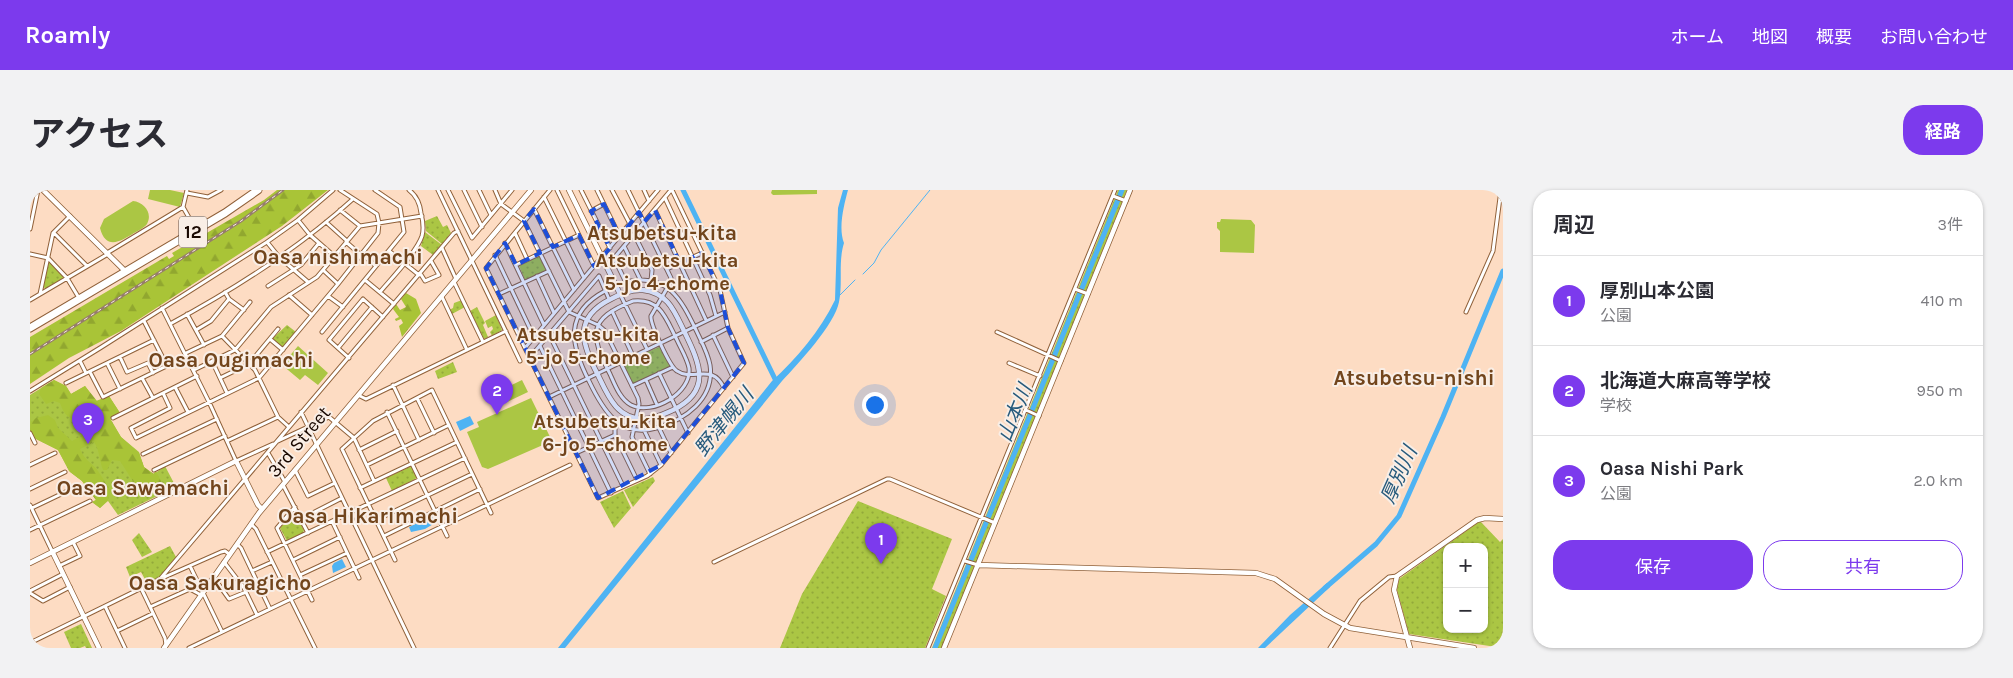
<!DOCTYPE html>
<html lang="ja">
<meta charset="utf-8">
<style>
body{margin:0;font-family:Karla,"Noto Sans JP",sans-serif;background:#f2f2f3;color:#2b2b33}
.controls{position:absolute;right:15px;bottom:15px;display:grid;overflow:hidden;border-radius:10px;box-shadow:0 1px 4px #0004}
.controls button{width:45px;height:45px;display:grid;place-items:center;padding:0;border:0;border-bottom:1px solid #e1e1e2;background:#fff;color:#2b2b33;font:25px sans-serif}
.you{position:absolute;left:844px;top:214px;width:18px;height:18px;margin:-12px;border:4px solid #fff;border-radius:50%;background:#1a73e8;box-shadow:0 0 0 8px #1a73e833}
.badge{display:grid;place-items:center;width:32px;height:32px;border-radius:50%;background:#7c3aed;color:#fff;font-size:16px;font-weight:700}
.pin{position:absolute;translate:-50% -41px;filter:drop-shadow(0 1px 2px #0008)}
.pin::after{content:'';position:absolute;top:26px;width:18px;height:15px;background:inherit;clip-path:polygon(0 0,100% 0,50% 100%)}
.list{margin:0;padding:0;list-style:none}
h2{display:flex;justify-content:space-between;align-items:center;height:65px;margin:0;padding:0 20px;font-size:21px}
h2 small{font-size:16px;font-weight:400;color:#7c7c81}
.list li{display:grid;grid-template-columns:32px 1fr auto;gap:15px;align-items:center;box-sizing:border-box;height:90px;padding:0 20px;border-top:1px solid #e1e1e2}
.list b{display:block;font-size:19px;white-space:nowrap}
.list p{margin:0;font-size:16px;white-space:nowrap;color:#7c7c81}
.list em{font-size:16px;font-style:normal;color:#7c7c81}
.actions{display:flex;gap:10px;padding:15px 20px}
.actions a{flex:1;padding:11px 0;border:1px solid #7c3aed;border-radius:20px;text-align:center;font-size:18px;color:#7c3aed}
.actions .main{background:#7c3aed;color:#fff}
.map{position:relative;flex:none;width:1473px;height:458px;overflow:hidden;border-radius:20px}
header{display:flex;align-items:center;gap:30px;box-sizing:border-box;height:70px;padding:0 25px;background:#7c3aed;color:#fff}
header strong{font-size:24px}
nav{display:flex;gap:28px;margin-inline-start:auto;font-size:18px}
.intro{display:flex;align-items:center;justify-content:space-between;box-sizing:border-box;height:120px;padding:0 30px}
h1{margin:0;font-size:35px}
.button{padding:12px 22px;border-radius:20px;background:#7c3aed;color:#fff;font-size:18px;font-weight:700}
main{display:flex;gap:30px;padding:0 30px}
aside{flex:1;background:#fff;border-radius:20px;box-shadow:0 1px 4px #0004}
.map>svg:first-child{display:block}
.grass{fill:url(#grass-dots);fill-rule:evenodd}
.forest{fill:url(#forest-firs)}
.pitch{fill:#abc644}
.water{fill:#4eb3f3}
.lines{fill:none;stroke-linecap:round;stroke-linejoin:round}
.stream{stroke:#4eb3f3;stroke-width:1}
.river{stroke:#4eb3f3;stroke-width:5}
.street-casing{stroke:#90613a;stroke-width:5}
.secondary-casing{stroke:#90613a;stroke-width:6}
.highway-casing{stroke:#90613a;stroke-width:9}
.street{stroke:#fff;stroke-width:3}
.secondary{stroke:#fff;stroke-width:4.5}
.highway{stroke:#fff;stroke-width:7}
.rail-casing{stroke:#967d6b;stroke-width:3}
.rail{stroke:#f9eee6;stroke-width:1;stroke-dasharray:4;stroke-linecap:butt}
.marked{fill:#1d4ed8;fill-opacity:0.2;stroke:#1d4ed8;stroke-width:4;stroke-dasharray:10 6;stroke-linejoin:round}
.labels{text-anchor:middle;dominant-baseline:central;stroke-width:4;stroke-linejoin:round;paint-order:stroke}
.shield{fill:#f9eee6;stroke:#5c4d45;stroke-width:1}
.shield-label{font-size:18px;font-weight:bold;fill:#190800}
.street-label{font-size:19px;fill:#190800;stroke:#f9eee6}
.neighbourhood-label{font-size:20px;font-weight:bold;fill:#72451c;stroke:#f9eee6}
.water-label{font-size:20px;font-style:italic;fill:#265a7c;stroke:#f9eee6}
.quarter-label{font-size:21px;font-weight:bold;fill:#72451c;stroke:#f9eee6}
</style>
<header>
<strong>Roamly</strong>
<nav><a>ホーム</a><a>地図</a><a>概要</a><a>お問い合わせ</a></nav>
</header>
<div class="intro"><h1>アクセス</h1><a class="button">経路</a></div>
<main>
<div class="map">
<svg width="1473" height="458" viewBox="0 0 1473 458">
<defs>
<pattern id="grass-dots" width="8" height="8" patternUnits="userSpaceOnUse" patternTransform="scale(1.25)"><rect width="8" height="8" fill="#abc644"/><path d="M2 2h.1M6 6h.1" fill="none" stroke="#93a93a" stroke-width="1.8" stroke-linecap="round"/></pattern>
<pattern id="forest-firs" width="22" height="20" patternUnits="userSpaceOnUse" patternTransform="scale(1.25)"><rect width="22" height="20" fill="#a9c437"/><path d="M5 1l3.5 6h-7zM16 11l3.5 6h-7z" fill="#91a72f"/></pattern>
</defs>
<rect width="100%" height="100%" fill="#fddcc3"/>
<path class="grass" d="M1088 0H1097L913 458H902Z
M407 26 413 37 417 35 421 43 412 54 396 41 395 31Z
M395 42 412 55 403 65 391 56Z
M510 65 517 80 495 90 489 76Z
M19 71 35 87 15 99 13 95Z
M432 110 435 117 422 124 419 120 423 118 424 113Z
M447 117 455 133 453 135 458 147 454 149 440 121Z
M466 125 472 140 462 146 460 142 463 139 462 136 458 138 455 131Z
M257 135 266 142 252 158 242 149Z
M631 156 641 176 603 195 593 173Z
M423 172 427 182 408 189 405 181Z
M24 190 36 196 41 204 55 196 66 211 79 206 90 223 80 228 91 247 109 262 114 277 124 284 135 276 146 297 88 325 78 311 70 318 62 312 66 310 52 291 39 281 28 260 4 248 0 240V205Z
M381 276 387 288 362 301 356 288Z
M623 287 625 291 603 317 594 300Z
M593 301 601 318 584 338 570 312Z
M828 311 922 349 902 399 916 406 895 458H750L772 404Z
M264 322 274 340 273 343 257 351 250 338Z
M1450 331 1470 352 1473 349V458L1379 444 1367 400 1369 389ZM1417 357H1454V439H1417Z
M109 343 122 362 112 367 102 350Z
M140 356 146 367 130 388 117 393 111 382 100 387 96 377Z
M51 434 62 458H56L55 456 50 458H41L34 442Z"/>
<path class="forest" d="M247 0H298L252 36 91 141 39 168 0 194V147L137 66 139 69 144 66 142 63 234 10Z
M376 103 386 109 391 123 372 147 369 136 373 133 371 129 366 131 365 129 369 127 363 119 366 114 370 120 376 117 371 109Z
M24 190 36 196 41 204 55 196 67 211 79 206 90 223 80 229 91 247 109 263 114 277 123 284 126 281 131 291 129 303 126 305 116 297 104 293 90 271 82 270 77 280H73C69 270 70 261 64 252L50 259C55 272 64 273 70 284 75 291 75 294 81 300L78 310 70 318 62 312 66 310 52 291 40 282 28 260 4 248 0 240 1 232 6 228 18 225 25 230 28 238 42 251 51 246 58 239 51 230C39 230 34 225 30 213L24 211 16 214 9 204 11 198Z"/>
<path class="pitch" d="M120 0H140L154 3 150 17 118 9Z
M742 0H794H787V4L743 5 741 3Z
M103 11C114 12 123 23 117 34 114 38 108 41 104 43 91 51 76 61 70 38L74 29Z
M1191 29 1221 30 1225 35 1224 63 1190 62V41L1187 38V32H1190Z
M268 156 298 183 288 195 275 185 270 190 252 175Z
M492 190 498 202 475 213 469 201Z
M501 208 522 251 458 279 452 277 437 242 449 237 447 232Z
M1454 427H1463L1462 443 1433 442V439H1454Z"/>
<path class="water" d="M813 0H818C814 15 808 38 814 53 808 72 813 93 809 112 805 134 768 174 752 191L535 458H528L742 191C767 168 790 141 805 110L808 18Z
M440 226 444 234 430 241 426 232Z
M402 326 405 333 395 339 381 342 379 337Z
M312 369 316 377 303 383 302 376 304 373Z
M1297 393 1300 397 1235 458H1228L1260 425Z"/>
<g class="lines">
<path class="stream" d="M833 84 844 73 851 60 900 0
M809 106 825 90"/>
<path class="river" d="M653 0 746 191
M1295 398 1346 354 1369 326 1413 227 1473 81
M905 458 1092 0"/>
<g class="street-casing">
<path id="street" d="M157 0 153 17 166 40
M408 0 490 171
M418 0 442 48 482 0
M434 0 452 37
M449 0 461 25
M465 0 471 14 494 31 539 122 568 135 575 141 608 208 609 214 602 247 620 284
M520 0 456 78 568 308 617 286 631 275 714 173 698 138 690 100 642 0
M527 0 564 76
M551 0 580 58
M567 0 590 47
M582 0 600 34
M598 0 641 88 639 95 621 126C620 134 640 177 647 181 663 192 682 172 694 198
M614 0 619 11
M157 3 178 7 191 0
M1083 6 1096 11
M514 7 554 88
M635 8 680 105 686 126
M504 19 544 100
M310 20 330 36
M625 20 676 130
M561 21 574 14
M268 30 280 45 304 66
M296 32 317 51
M0 39 8 0
M24 43 57 76
M485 43 497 69
M604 44 622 80 621 91
M237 52 249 67 278 92
M316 52 331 65
M475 53 514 135
M594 56 610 89
M412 58 426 89
M359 61 389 85
M77 63 153 17
M0 64 18 68 37 88 49 108
M332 64 346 76
M465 65 504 147
M486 75 549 45
M637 79 672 63
M293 80 308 94
M390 83 395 91 409 85 401 71
M507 86 524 123
M335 90 364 114
M424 92 453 152
M238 96 271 75 289 53
M1045 99 1058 104
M575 101C534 123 540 154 559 191 572 218 589 249 626 238 655 230 685 209 680 175 678 163 671 151 666 140 651 109 637 82 596 92
M600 101 584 68 641 0
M195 102 199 109 214 120
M350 102C361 89 387 62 392 46 394 39 393 31 391 23 390 14 387 6 379 0
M10 104 23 43 40 26
M469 104 519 81
M590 104 617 159
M259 105 282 125
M298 106 313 117
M412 107 437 160
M0 110 78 64
M603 111C631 108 636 129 647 150 651 159 657 168 659 178 662 203 622 226 601 215 590 209 585 195 580 184 560 145 557 129 603 111Z
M132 118 179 212 206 271 243 254
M582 121 603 166
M1436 122 1463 61 1471 0
M157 124 174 155
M114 131 137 176
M140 134C205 99 269 58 323 9
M166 140 181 131 199 109
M292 142 374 42 370 17 345 0
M967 142 1031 171
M519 144 593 296
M683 145 703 187
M192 146 225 180 248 227 259 237
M240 149 253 160
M671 152 698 138
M510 156 581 303
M308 158 342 117
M495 158 628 0
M156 163 192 146 220 112
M90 167 97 182 118 173 123 183
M500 167 569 86 579 109
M319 168 299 150 333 109 353 127
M50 171 56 183
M182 171 197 203
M77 173 90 199
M979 173 1010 186
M164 180 205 160 241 117 287 87 330 36 392 26
M60 182 73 207 157 166
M629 183 658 243
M112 188 123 208
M190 188 219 174 248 139
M616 190 627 215
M36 193 124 150
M363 195 389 250
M602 196 643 177
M145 197 158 222
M0 201 70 158 237 52 268 30 303 0
M133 203 140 218 101 238 106 248 229 188 308 94 348 43 349 33 347 24 310 0
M328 205 336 209 476 141
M519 207 695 122
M387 208 404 243
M996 220 1009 226
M271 222 384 458
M357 222 417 346
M83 228 167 186
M588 233 585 239V245L607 290
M629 238 641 263
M614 240 631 275
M0 243 5 253
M197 251 248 227
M248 251 299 227 324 248 344 291
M329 260 367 241
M238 263 255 292
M546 263 585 245
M113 264 187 229
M0 275 25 263
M337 275 419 235
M124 280 195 246
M265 280 278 306 305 293
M253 295 278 343
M330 298 427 252
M0 299 35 282
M0 315 22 361
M265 317 247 338 282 410
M2 318 48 296
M271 329 312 308
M346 330 442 284
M302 331 329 388
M221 334 226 339 285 458
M0 340 60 311
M354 346 450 299
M207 354 211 358 240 419
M237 362 435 268
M263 370 310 347
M365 370 312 259 343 231 402 200 461 323
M935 371 948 375
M194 372 214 398 227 425
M684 372 857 289H860L965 333
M29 376 50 366 43 352
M160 376 192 442
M222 381 242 372
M270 385 317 363
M184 388 199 409 216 402
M130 389 191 362 195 361 199 364
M111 398 135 448 136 455
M0 401 33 384
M0 403 13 411 40 397
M75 416 95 458
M120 417 160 399 171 405
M87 441 122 424
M0 453 130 389 424 43 428 41
M159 458 540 275
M898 458 1085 0
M1300 458 1330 411 1359 387 1367 386"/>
</g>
<g class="secondary-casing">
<path id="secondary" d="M13 0 96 82
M539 0 590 104
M613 100C639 103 645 123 655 143 670 174 682 201 643 220 634 224 625 229 614 229 587 229 578 206 568 185 552 155 542 128 581 109 591 104 601 99 613 100Z
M22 361 69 458
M0 373 206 271 228 315 232 319
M949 375 1226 383 1245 389 1294 424 1320 438 1444 458
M134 458 229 323 501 0
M914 458 1100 0
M1380 458 1364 400 1367 386 1447 330 1455 328 1473 329"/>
</g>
<g class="highway-casing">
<path id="highway" d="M0 138 195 23 228 0"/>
</g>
<use href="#street" class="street"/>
<use href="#secondary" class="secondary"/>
<use href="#highway" class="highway"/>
<g class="rail-casing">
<path id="rail" d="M0 164 211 31 253 0"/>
</g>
<use href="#rail" class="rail"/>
</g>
<path class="marked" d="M574 14 590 47 609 22 614 32 625 20 650 73 672 63 690 100 698 138 714 173 631 275 568 308 456 78 475 53 486 75 510 63 494 31 504 19 523 57 549 45 564 76 580 58 561 21Z"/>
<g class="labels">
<rect class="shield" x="149" y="26.5" width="28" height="31" rx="4"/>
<g class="shield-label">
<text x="163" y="42">12</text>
</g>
<g class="street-label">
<text transform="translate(269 252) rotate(-50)">3rd Street</text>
</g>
<g class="neighbourhood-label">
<text x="637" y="70">Atsubetsu-kita<tspan x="637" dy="23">5-jo 4-chome</tspan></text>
<text x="558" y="144">Atsubetsu-kita<tspan x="558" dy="23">5-jo 5-chome</tspan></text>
<text x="575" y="231">Atsubetsu-kita<tspan x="575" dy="23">6-jo 5-chome</tspan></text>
</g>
<g class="water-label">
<text transform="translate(985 223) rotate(-68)">山本川</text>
<text transform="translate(694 232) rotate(-51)">野津幌川</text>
<text transform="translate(1369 285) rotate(-66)">厚別川</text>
</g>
<g class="quarter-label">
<text x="632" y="43">Atsubetsu-kita</text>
<text x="308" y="67">Oasa nishimachi</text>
<text x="201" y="170">Oasa Ougimachi</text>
<text x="1384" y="188">Atsubetsu-nishi</text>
<text x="113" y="298">Oasa Sawamachi</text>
<text x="338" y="326">Oasa Hikarimachi</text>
<text x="190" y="393">Oasa Sakuragicho</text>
</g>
</g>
</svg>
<div class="controls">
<button>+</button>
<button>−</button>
</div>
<div class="you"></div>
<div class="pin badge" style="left:851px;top:374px">1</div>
<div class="pin badge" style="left:467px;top:225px">2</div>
<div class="pin badge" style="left:58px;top:254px">3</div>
</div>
<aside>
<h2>周辺<small>3件</small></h2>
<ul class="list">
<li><span class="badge">1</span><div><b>厚別山本公園</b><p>公園</p></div><em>410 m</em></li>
<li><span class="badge">2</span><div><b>北海道大麻高等学校</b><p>学校</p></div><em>950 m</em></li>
<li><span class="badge">3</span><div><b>Oasa Nishi Park</b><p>公園</p></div><em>2.0 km</em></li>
</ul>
<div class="actions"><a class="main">保存</a><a>共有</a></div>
</aside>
</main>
